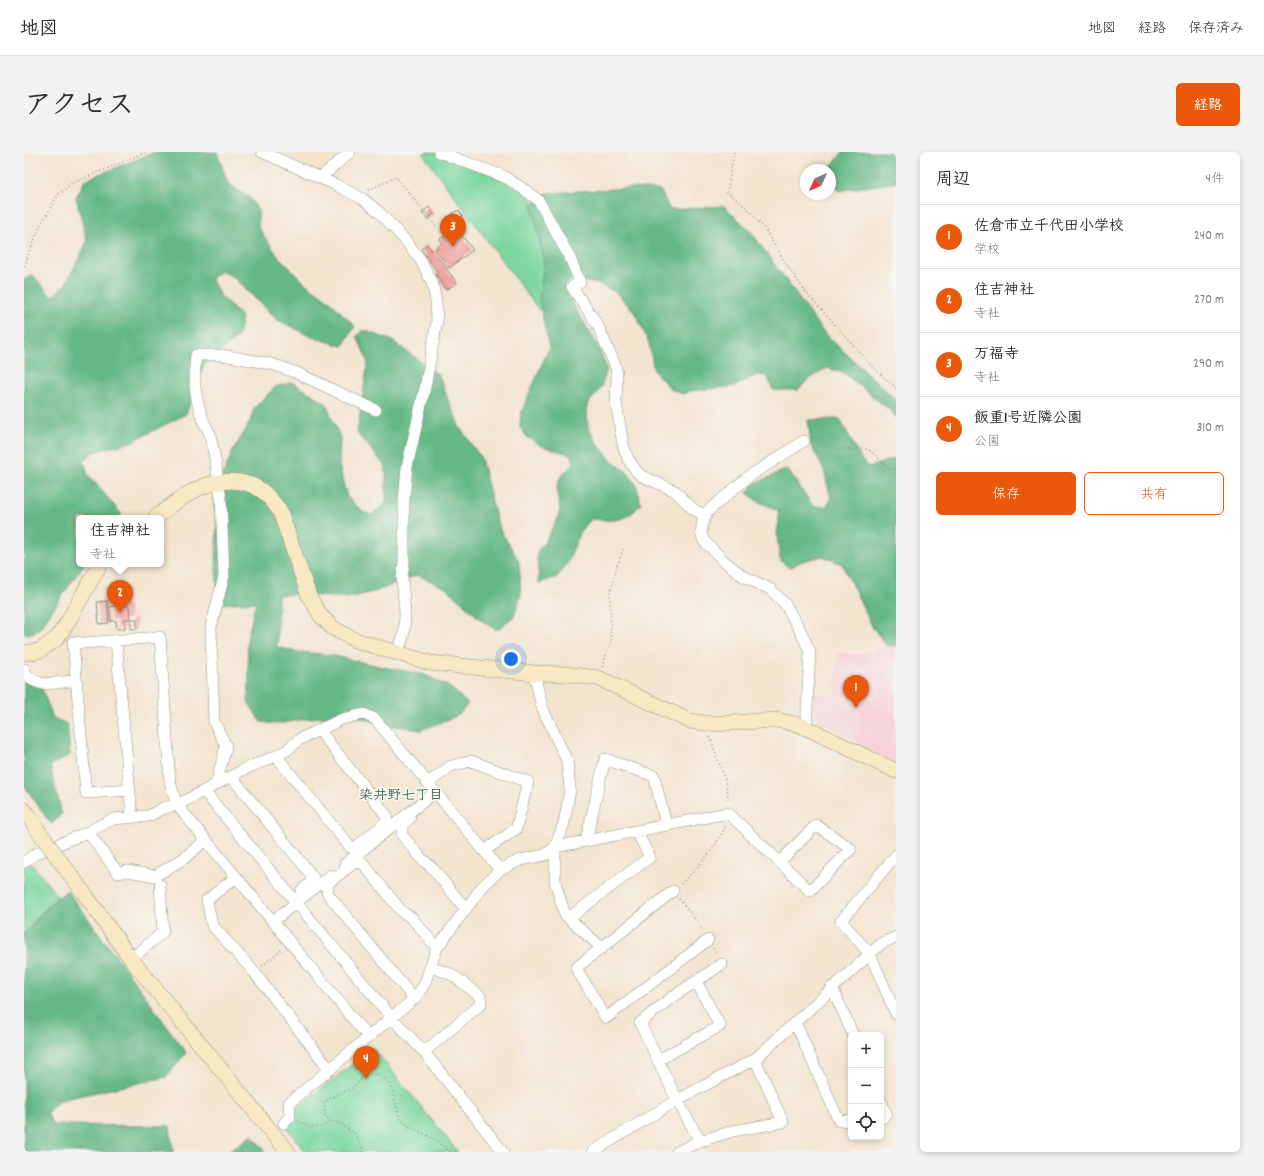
<!DOCTYPE html>
<html lang="ja">
<meta charset="utf-8">
<style>
body{margin:0;font-family:Dekko,"Klee One",sans-serif;background:#f2f2f3;color:#2b2b33}
.controls{position:absolute;right:12px;bottom:12px;display:grid;overflow:hidden;border-radius:6px;box-shadow:0 2px 6px #0003}
.controls button{width:36px;height:36px;display:grid;place-items:center;padding:0;border:0;border-bottom:1px solid #e1e1e2;background:#fff;color:#2b2b33;font:20px sans-serif}
.compass{position:absolute;left:776px;top:12px;width:36px;height:36px;border-radius:50%;background:#fff;box-shadow:0 2px 6px #0003;rotate:225deg}
.you{position:absolute;left:487px;top:507px;width:14px;height:14px;margin:-10px;border:3px solid #fff;border-radius:50%;background:#1a73e8;box-shadow:0 0 0 6px #1a73e833}
.badge{display:grid;place-items:center;width:26px;height:26px;border-radius:50%;background:#ea580c;color:#fff;font-size:13px;font-weight:700}
.pin{position:absolute;translate:-50% -33px;filter:drop-shadow(0 1px 2px #0008)}
.pin::after{content:'';position:absolute;top:21px;width:14px;height:12px;background:inherit;clip-path:polygon(0 0,100% 0,50% 100%)}
.popup{position:absolute;left:52px;top:363px;width:88px;height:52px;box-sizing:border-box;display:grid;place-content:center;border-radius:6px;background:#fff;filter:drop-shadow(0 1px 3px #0005);font-size:13px;white-space:nowrap;color:#7c7c81}
.popup b{font-size:15px;color:#2b2b33}
.popup::after{content:'';position:absolute;left:50%;top:100%;margin-left:-8px;border:8px solid transparent;border-top-color:#fff}
.list{margin:0;padding:0;list-style:none}
h2{display:flex;justify-content:space-between;align-items:center;height:52px;margin:0;padding:0 16px;font-size:17px}
h2 small{font-size:13px;font-weight:400;color:#7c7c81}
.list li{display:grid;grid-template-columns:26px 1fr auto;gap:12px;align-items:center;box-sizing:border-box;height:64px;padding:0 16px;border-top:1px solid #e1e1e2}
.list b{display:block;font-size:15px;white-space:nowrap}
.list p{margin:0;font-size:13px;white-space:nowrap;color:#7c7c81}
.list em{font-size:13px;font-style:normal;color:#7c7c81}
.actions{display:flex;gap:8px;padding:12px 16px}
.actions a{flex:1;padding:9px 0;border:1px solid #ea580c;border-radius:6px;text-align:center;font-size:14px;color:#ea580c}
.actions .main{background:#ea580c;color:#fff}
.icon{flex:none;width:22px;height:22px;fill:none;stroke:currentColor;stroke-width:2;stroke-linecap:round;stroke-linejoin:round}
.map{position:relative;flex:none;width:872px;height:1000px;overflow:hidden;border-radius:6px}
header{display:flex;align-items:center;gap:24px;box-sizing:border-box;height:56px;padding:0 20px;background:#fff;border-bottom:1px solid #e1e1e2}
header strong{font-size:19px}
nav{display:flex;gap:22px;margin-inline-start:auto;font-size:14px}
.intro{display:flex;align-items:center;justify-content:space-between;box-sizing:border-box;height:96px;padding:0 24px}
h1{margin:0;font-size:28px}
.button{padding:10px 18px;border-radius:6px;background:#ea580c;color:#fff;font-size:14px;font-weight:700}
main{display:flex;gap:24px;padding:0 24px}
aside{flex:1;background:#fff;border-radius:6px;box-shadow:0 2px 6px #0003}
.map>svg:first-child{display:block}
.built{fill:#f6cfd5}
.green{fill:#7cd79d;stroke:#4e8a68}
.forest{fill:#65b884;stroke:#427a5c}
.building{fill:#eea199}
.lines{fill:none;stroke-linecap:round;stroke-linejoin:round}
.street-casing{stroke:#899081;stroke-width:12}
.secondary-casing{stroke:#899081;stroke-width:16}
.path{stroke:#899081;stroke-width:1.5;stroke-dasharray:1 3;stroke-linecap:butt}
.street{stroke:#fff;stroke-width:11}
.secondary{stroke:#f8e8c3;stroke-width:15}
.secondary-bridge-casing{stroke:#899081;stroke-width:16;stroke-linecap:butt}
.secondary-bridge{stroke:#f8e8c3;stroke-width:15}
.labels{text-anchor:middle;dominant-baseline:central;stroke-width:3.5;stroke-linejoin:round;paint-order:stroke}
.neighbourhood-label{font-size:14px;fill:#1f3d34;stroke:#f6f6f2}
</style>
<header>
<strong>地図</strong>
<nav><a>地図</a><a>経路</a><a>保存済み</a></nav>
</header>
<div class="intro"><h1>アクセス</h1><a class="button">経路</a></div>
<main>
<div class="map">
<svg width="872" height="1000" viewBox="0 0 872 1000">
<rect width="100%" height="100%" fill="#f6f6f2"/>
<filter id="ink" filterUnits="userSpaceOnUse"><feTurbulence type="fractalNoise" baseFrequency=".025" numOctaves="2"/><feDisplacementMap in="SourceGraphic" scale="8" xChannelSelector="R" yChannelSelector="G"/><feConvolveMatrix kernelMatrix="1 2 1 2 8 2 1 2 1" color-interpolation-filters="sRGB"/></filter>
<filter id="wash" filterUnits="userSpaceOnUse"><feTurbulence type="fractalNoise" baseFrequency=".012" numOctaves="4" result="noise"/><feDisplacementMap in="SourceGraphic" scale="16" xChannelSelector="R" yChannelSelector="G"/><feGaussianBlur stdDeviation="0.9" result="paint"/><feColorMatrix in="noise" values="0 0 0 0 0 0 0 0 0 0 0 0 0 0 0 0 0 1.4 0 .05"/><feComposite in="paint" operator="in"/></filter>
<g filter="url(#wash)">
<rect width="100%" height="100%" fill="#f3e4ce"/>
<path class="built" d="M855 496H872V610L859 605 794 568 790 540 811 544 813 501 848 502Z"/>
<path class="green" d="M404 0H408L464 21 499 39 515 55 524 109 521 155 515 158 506 146 399 2Z
M7 711 34 745 22 756 0 783V715Z
M349 896 434 1000H282L263 976 270 958Z"/>
<path class="forest" d="M131 0H193L204 32 224 44 234 58V75L253 103 282 132 307 150 331 174 319 194 288 185 252 167 210 126 198 118 187 126 195 142 218 165 214 185 180 213 162 262 107 290 70 300 60 309 63 321 98 363 95 366H55V412H60L16 476 6 482 0 481V128L9 123 28 145 42 132 63 90 52 45 61 28Z
M819 0H872V30L816 39 806 32V18H804Z
M607 36 636 38 646 58 700 54 728 81 799 180 872 248V266L868 260 820 221 803 216 784 228 774 238H749L743 224 732 223 711 234 666 239 658 242 647 237 630 219 625 191 611 160 591 140 575 132 547 127 540 136 573 193 583 217 577 236 563 253 564 275 573 291 584 305 604 321 612 332 617 352C600 371 591 369 568 367L556 379 544 410 533 425 515 431 513 400 522 388 534 366 536 357 533 335 537 324 550 311 548 303 518 294 503 285 496 275 497 261 525 196 515 148 520 110 508 52 523 41Z
M339 178 367 188 415 223 423 245 436 276 457 306 474 374 495 409 497 443 490 464 473 478 457 468 424 437 394 423 350 440 323 446 270 442 254 443 253 495 274 500 306 503 364 516 399 522 427 536 444 552 436 561 430 565 397 578 354 571 331 564 294 565 253 572 237 570 224 550 225 527 223 488 232 450 195 452 192 419 193 365 189 347 208 301 226 270 230 256 251 235 268 230 302 251 316 286 315 314 323 345 339 360 348 363 362 351V315L333 281 344 210 333 184Z
M816 267 838 309 846 315 872 306V494H863L849 476 818 412 798 404 776 410 765 416 756 408 753 383 755 368 754 358 735 350 723 341 730 332 763 317 789 354 802 355 807 347 800 318 787 293 784 268Z
M0 527 18 537 29 566 43 572 46 603 26 614 38 663 27 672 0 633Z
M43 738 114 834 162 901 142 925 36 948 23 961 29 973 146 974 149 1000H0V783L22 756Z
M228 983 242 1000H203Z"/>
<g id="blocks">
<path class="building" d="M405 55 410 62 403 67 398 61Z
M434 58 439 64 433 68 428 62Z
M434 79 449 98 425 116 411 97 418 91 416 87 425 80 427 84Z
M403 92 407 98 408 97 433 131 422 138 412 123 414 121 397 97Z
M83 449 85 471 75 472 73 450Z
M100 450 101 454H105L106 467H101V476L93 477 92 469H87L85 455 91 454V451Z
M107 467H113V477H107Z"/>
</g>
</g>
<g filter="url(#ink)">
<use href="#blocks" fill-opacity="0" stroke="#899081" stroke-width="1"/>
<g class="lines">
<g class="street-casing">
<path id="street" d="M238 0 310 32 339 47 355 60 381 88 396 107 408 130 412 149 413 169 402 231 383 315 380 348V410L378 425 381 461 380 481 374 501
M415 0 481 25 504 40 515 49 546 106 556 130 548 135 573 172 591 213 593 221 592 250 599 293 604 307 613 320 618 324 651 339 669 357 682 364
M296 26 326 0
M780 289 724 325 684 359 679 369 677 381 680 389 700 409 719 424 746 437 761 452 777 480 786 500 782 576
M92 489 108 664
M0 517C7 539 36 530 52 528
M252 604 326 695H332L361 671 363 664 295 578
M207 624 289 725 286 731 277 739
M404 631 427 614 447 609 504 630 492 677 460 699
M192 632 202 594 190 570 187 475 200 424 197 347 191 307 186 282 179 268 174 252 171 236V213L172 203H198L248 212 273 221 352 258
M106 638 62 641 49 490 60 491 136 485 146 630 153 653 344 885
M180 639 368 866 400 900 479 1000
M386 666 378 673V683L398 707 409 717 441 756
M64 680 94 721 104 719 131 724 159 707 182 688
M562 689 581 607 630 624 642 673
M872 703 817 769 846 802 872 862
M0 710 11 702 64 680 89 667 125 664 139 656 153 653 221 617 252 604 263 598 276 587 318 567 340 562 351 567 476 718
M321 712 411 640
M212 725 183 748 188 773 230 820 306 918
M649 739 552 816 582 866 684 788
M545 766 626 705 612 679
M249 769 307 723
M578 796 541 763 531 730V695L704 661 786 739 827 697 792 673 756 710
M107 807 139 780 136 733
M808 835 829 883
M390 847 303 741 304 731 330 711 338 710 378 760 388 766 413 796
M771 870 815 969 827 968
M400 900 457 852 456 844 427 822 406 815
M634 908 696 874 672 829
M857 949 862 961 859 966H857
M260 971 266 965 265 951 390 847 400 833 413 796 458 735 476 718 496 708 521 703 531 695 540 671 546 638 543 609 518 555 510 521
M676 989 653 948 616 871 647 846 698 812
M568 1000 653 948 731 907 858 791 872 785
M653 1000 676 989 709 979 759 970 731 907"/>
</g>
<g class="secondary-casing">
<path id="secondary" d="M131 366C142 358 152 349 164 342 185 329 215 323 237 338 245 344 250 351 256 359L285 444 297 464 309 476 331 488 406 511 510 521 540 522 574 526 666 569 687 572 753 568 776 573 872 619
M0 501 15 499 32 487 42 473 76 412
M0 658 18 684
M62 744 107 807 264 1000"/>
</g>
<path class="path" d="M710 0 703 40 723 56 740 76 764 115 781 139 847 213 872 236
M345 38 372 25 412 74
M0 114 16 74 34 43 46 32 122 0
M790 286 795 285 804 294 814 297H844L866 317H872
M578 515 587 489 586 441 593 414 600 396
M686 585 701 628 705 650
M657 732C676 713 690 698 702 674
M655 747 672 768 679 779
M689 796 693 803
M238 814 258 797
M274 969 286 975H299L306 969
M340 1000 331 982 315 971 306 969 301 963 300 951C308 943 319 942 329 935 333 932 337 927 340 923L353 922 363 928 367 933 371 950 377 968 383 973 410 987 426 1000"/>
<use href="#street" class="street"/>
<use href="#secondary" class="secondary"/>
<g class="secondary-bridge-casing">
<path id="secondary-bridge" d="M18 684 62 744"/>
</g>
<use href="#secondary-bridge" class="secondary-bridge"/>
</g>
</g>
<g class="labels">
<g class="neighbourhood-label">
<text x="377" y="644">染井野七丁目</text>
</g>
</g>
</svg>
<div class="controls">
<button>+</button>
<button>−</button>
<button><svg class="icon" aria-label="locate" viewBox="0 0 24 24"><circle cx="12" cy="12" r="6"/><path d="M12 2v4M12 18v4M2 12h4M18 12h4"/></svg></button>
</div>
<svg class="compass" viewBox="-18 -18 36 36"><path d="M0-13l5 13h-10z" fill="#e53935"/><path d="M0 13l5-13h-10z" fill="#7c7c81"/></svg>
<div class="you"></div>
<div class="pin badge" style="left:832px;top:556px">1</div>
<div class="pin badge" style="left:96px;top:461px">2</div>
<div class="popup"><b>住吉神社</b>寺社</div>
<div class="pin badge" style="left:429px;top:95px">3</div>
<div class="pin badge" style="left:342px;top:927px">4</div>
</div>
<aside>
<h2>周辺<small>4件</small></h2>
<ul class="list">
<li><span class="badge">1</span><div><b>佐倉市立千代田小学校</b><p>学校</p></div><em>240 m</em></li>
<li><span class="badge">2</span><div><b>住吉神社</b><p>寺社</p></div><em>270 m</em></li>
<li><span class="badge">3</span><div><b>万福寺</b><p>寺社</p></div><em>290 m</em></li>
<li><span class="badge">4</span><div><b>飯重1号近隣公園</b><p>公園</p></div><em>310 m</em></li>
</ul>
<div class="actions"><a class="main">保存</a><a>共有</a></div>
</aside>
</main>
